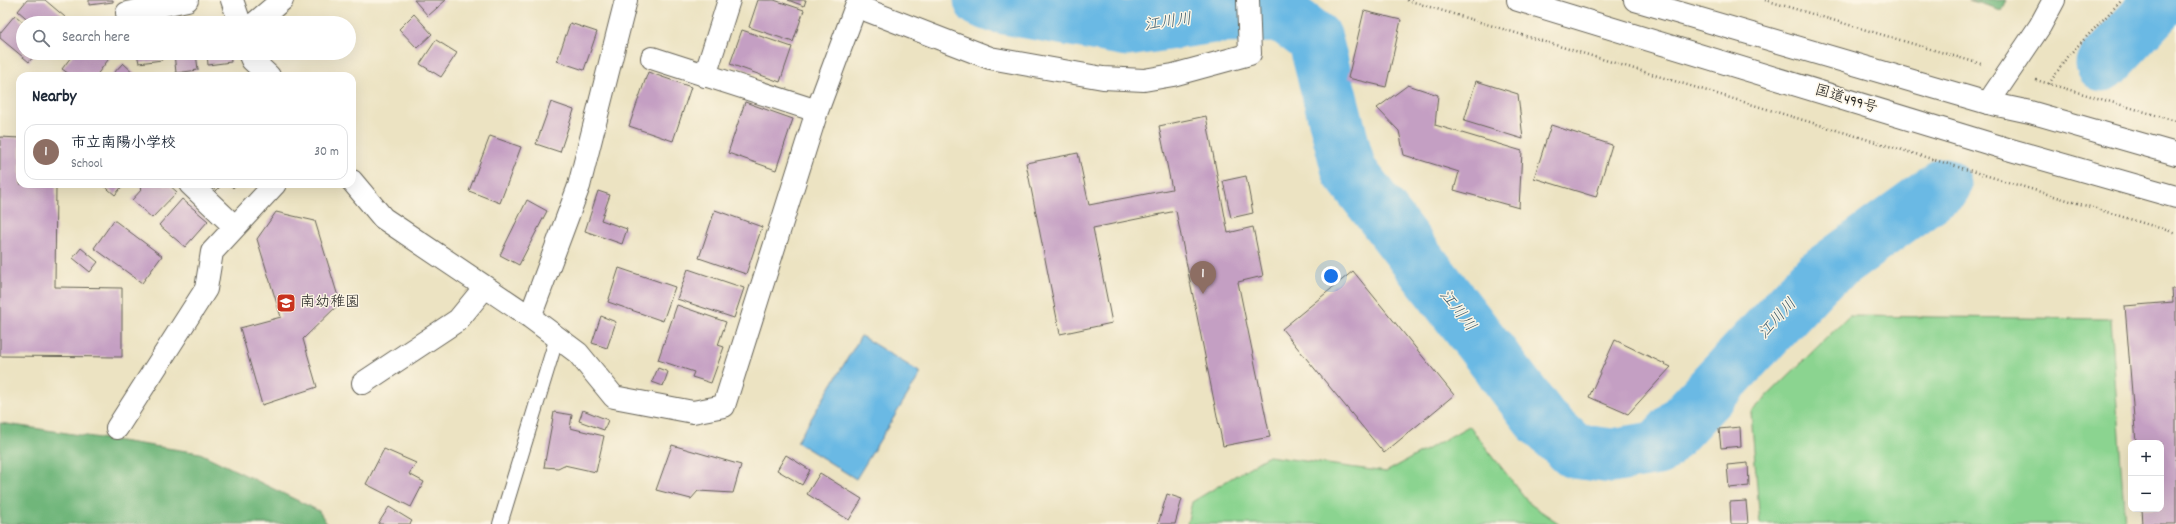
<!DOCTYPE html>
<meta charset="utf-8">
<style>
body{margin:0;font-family:Dekko,"Klee One",sans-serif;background:#f2f2f3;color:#1f2937}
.controls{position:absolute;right:12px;bottom:12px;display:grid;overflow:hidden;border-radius:8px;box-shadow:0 4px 16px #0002}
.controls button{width:36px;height:36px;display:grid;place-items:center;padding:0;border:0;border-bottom:1px solid #e0e1e3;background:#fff;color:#1f2937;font:20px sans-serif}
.you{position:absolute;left:1331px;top:276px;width:14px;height:14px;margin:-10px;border:3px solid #fff;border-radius:50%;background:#1a73e8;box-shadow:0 0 0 6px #1a73e833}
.badge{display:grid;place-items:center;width:26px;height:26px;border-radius:50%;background:#7c3aed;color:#fff;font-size:13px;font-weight:700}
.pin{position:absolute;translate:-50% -33px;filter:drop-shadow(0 1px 2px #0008)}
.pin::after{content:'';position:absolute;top:21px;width:14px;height:12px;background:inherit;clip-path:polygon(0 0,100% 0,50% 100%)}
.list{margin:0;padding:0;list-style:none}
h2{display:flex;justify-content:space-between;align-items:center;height:52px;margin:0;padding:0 16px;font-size:17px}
h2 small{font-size:13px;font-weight:400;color:#747a83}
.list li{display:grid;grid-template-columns:26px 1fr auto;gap:12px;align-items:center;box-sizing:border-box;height:56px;margin:0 8px 8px;padding:0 8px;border:1px solid #e0e1e3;border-radius:12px}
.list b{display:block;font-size:15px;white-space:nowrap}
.list p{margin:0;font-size:13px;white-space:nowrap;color:#747a83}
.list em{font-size:13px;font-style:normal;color:#747a83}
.icon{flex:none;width:22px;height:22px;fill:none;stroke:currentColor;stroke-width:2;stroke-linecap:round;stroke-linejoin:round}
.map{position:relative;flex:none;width:2176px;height:524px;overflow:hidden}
.search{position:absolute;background:#fff;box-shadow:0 4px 16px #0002;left:16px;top:16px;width:340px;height:44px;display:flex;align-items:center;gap:10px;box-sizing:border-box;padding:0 14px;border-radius:22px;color:#747a83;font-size:15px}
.panel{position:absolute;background:#fff;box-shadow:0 4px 16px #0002;left:16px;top:72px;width:340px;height:116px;border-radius:12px}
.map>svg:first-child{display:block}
.green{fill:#8bd490;stroke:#547856}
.forest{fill:#70b67a;stroke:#46694b}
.water{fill:#6ab9e4;stroke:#436a80}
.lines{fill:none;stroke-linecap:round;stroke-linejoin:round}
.river{stroke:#6ab9e4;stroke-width:55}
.building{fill:#c49fc3}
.service-casing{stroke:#656256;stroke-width:16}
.minor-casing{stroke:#656256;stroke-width:24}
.trunk-casing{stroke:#656256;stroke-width:24}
.path{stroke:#656256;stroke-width:2.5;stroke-dasharray:1 3;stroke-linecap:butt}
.service{stroke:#fff;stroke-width:14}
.minor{stroke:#fff;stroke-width:22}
.trunk{stroke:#fff;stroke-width:22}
.labels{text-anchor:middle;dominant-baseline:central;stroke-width:3;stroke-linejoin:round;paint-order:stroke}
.street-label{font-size:15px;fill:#1c1c1c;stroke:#fcf5e5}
.poi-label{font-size:15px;fill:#1c1c1c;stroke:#fcf5e5;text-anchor:start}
.water-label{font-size:16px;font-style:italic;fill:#3b5b6c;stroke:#fcf5e5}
</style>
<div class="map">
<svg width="2176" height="524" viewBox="0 0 2176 524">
<rect width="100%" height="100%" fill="#fcf5e5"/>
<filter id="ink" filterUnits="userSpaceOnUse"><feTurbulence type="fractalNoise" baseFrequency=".025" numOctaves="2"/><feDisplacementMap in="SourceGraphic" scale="8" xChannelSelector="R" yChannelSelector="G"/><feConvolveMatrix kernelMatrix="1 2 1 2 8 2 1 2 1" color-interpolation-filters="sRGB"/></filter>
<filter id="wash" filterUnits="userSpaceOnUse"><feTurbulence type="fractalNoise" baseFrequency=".012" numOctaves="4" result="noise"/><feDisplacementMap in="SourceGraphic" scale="16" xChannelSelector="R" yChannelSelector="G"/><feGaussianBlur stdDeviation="0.9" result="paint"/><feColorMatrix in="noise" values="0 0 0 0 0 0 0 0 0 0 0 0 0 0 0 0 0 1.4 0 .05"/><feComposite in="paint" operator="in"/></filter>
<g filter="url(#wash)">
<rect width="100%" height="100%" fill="#ece3c2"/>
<path class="green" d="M1849 316 2111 319 2125 524H1760L1751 412Z
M1469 426 1530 504 1560 524H1187L1192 502 1268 456 1386 472Z"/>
<path class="forest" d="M1969 0H2007L2002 10Z
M0 423 200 453 319 511 327 524H0Z"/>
<path class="water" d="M861 336 921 373 856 479 797 442Z"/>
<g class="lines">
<path class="river" d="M981 0 994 5 1127 29 1213 16 1283 15 1315 39 1349 171 1542 421 1574 451 1612 456 1658 448 1818 277 1944 185
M2103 64 2163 0"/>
</g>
<g id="blocks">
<path class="building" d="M27 0H45L65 17 60 23H32L18 11Z
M89 0H113V2L89 5Z
M414 0H446L428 16Z
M758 0H774L804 10 793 42 749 27Z
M788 0H806L804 6Z
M1364 11 1401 20 1386 87 1348 78Z
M414 14 432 34 417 48 399 29Z
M15 15 24 23 23 53H36L29 62 0 38V33Z
M570 23 597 32 584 70 557 61Z
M742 30 792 47 780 82 730 64Z
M436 40 457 53 441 77 420 64Z
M74 53H108L111 56 96 76H72L62 69Z
M137 53H161L162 60 139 63Z
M174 53H196L198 70 176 73Z
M207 53H230L231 62 208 65Z
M123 63 137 76H111Z
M648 72 691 87 673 141 629 126Z
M1476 81 1518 94 1523 139 1464 121Z
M1408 85 1438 95 1435 125 1522 151 1519 208 1454 190 1459 172 1404 155 1399 131 1377 108Z
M551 102 574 110 560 152 536 144Z
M745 102 793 119 776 170 728 153Z
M1206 116 1228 233 1253 227 1263 276 1238 282 1270 437 1223 446 1176 211 1093 228 1112 323 1060 334 1026 163 1078 153 1089 205 1172 189 1159 126Z
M1551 125 1612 145 1596 197 1534 178Z
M490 136 521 147 500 203 469 191Z
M0 137 20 138V184H56L55 287 122 288V357L0 356Z
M1246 176 1253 213 1231 218 1223 181Z
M102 184H124L115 195Z
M137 184H163L165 186 168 184 177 192 152 218 132 200 142 189Z
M210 184H223L216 191Z
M229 184H237L233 188Z
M598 191 610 195 601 220 627 229 622 244 585 231Z
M182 199 208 221 185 247 159 225Z
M527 200 547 211 519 265 500 255Z
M715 210 762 227 746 274 699 258Z
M276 212 315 221 340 303 303 339 317 387 262 405 240 328 281 317 257 239Z
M114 220 162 256 142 283 94 248Z
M81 248 98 262 90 272 73 258Z
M619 268 675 287 663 321 608 302Z
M688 269 744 288 734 318 677 299Z
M1353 271 1454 395 1384 453 1282 329Z
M2172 289H2176V524H2142L2141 509H2161V443H2136L2125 306 2173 302Z
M677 305 726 322 718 345 724 347 711 383 692 377 694 372 658 360Z
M601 316 616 322 607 348 592 343Z
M1615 340 1671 367 1628 414 1589 397Z
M658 368 668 372 663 386 652 382Z
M583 410 608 420 604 430 579 421Z
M554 412 572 415 570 428 604 436 596 472 564 465 558 468 544 467Z
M1740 427 1741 446 1721 448 1719 429Z
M672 445 741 465 733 493 698 491 691 499 656 490Z
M384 449 416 463 409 474 424 482 411 507 366 484Z
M786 455 810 470 802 485 777 470Z
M1748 463 1749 486 1729 488 1727 465Z
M820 473 862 499 849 520 807 494Z
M1167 494 1182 499 1175 524H1158Z
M1746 501 1748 524H1731L1730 502Z
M389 507 412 521 410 524H378Z"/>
</g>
</g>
<g filter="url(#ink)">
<use href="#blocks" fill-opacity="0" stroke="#656256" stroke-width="1"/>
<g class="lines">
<g class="service-casing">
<path id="service" d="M500 524 557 337"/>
</g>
<g class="minor-casing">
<path id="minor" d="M232 0 240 23
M127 13 187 0
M255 23 282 0
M249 53 252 60 269 76
M652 58 817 111
M705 76 729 0
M1988 103 2040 26 2054 0
M352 181 383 218 530 317 578 353 614 397 693 412 724 406 817 111 856 6 990 58 1103 78 1144 80 1173 75 1250 54 1248 0
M190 184 235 227
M530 317 579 186 626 0
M363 383 458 320 485 287
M117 428 206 289 212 252 275 184"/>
</g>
<g class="trunk-casing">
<path id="trunk" d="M1518 0 2004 148 2176 197
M1635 0 1988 103 2030 112 2176 154"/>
</g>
<path class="path" d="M1407 0 2176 233
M1765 0 1981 64
M2036 80 2176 121
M2049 84 2067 57 2122 0"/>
<use href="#service" class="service"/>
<use href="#minor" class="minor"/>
<use href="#trunk" class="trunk"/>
</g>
</g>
<defs>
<g id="school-square" transform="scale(1)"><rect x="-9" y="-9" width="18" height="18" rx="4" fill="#c8321e" stroke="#fcf5e5"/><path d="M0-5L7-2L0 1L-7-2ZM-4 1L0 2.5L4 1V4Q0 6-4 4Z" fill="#fff"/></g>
</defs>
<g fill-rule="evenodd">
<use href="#school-square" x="286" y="303"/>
</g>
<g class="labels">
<g class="street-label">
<text transform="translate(1846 100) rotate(17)">国道499号</text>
</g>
<g class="poi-label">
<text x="300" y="303">南幼稚園</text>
</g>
<g class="water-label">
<text transform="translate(1168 23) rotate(-8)">江川川</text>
<text transform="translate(1457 311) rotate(52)">江川川</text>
<text transform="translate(1778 319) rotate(-47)">江川川</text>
</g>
</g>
</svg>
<div class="controls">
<button>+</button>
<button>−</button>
</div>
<div class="you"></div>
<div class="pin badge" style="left:1203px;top:294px;background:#8d6e63">1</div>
<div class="search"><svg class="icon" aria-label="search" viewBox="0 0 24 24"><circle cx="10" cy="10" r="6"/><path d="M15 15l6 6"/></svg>Search here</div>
<section class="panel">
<h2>Nearby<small></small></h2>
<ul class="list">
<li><span class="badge" style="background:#8d6e63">1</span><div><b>市立南陽小学校</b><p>School</p></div><em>30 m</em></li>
</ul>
</section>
</div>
